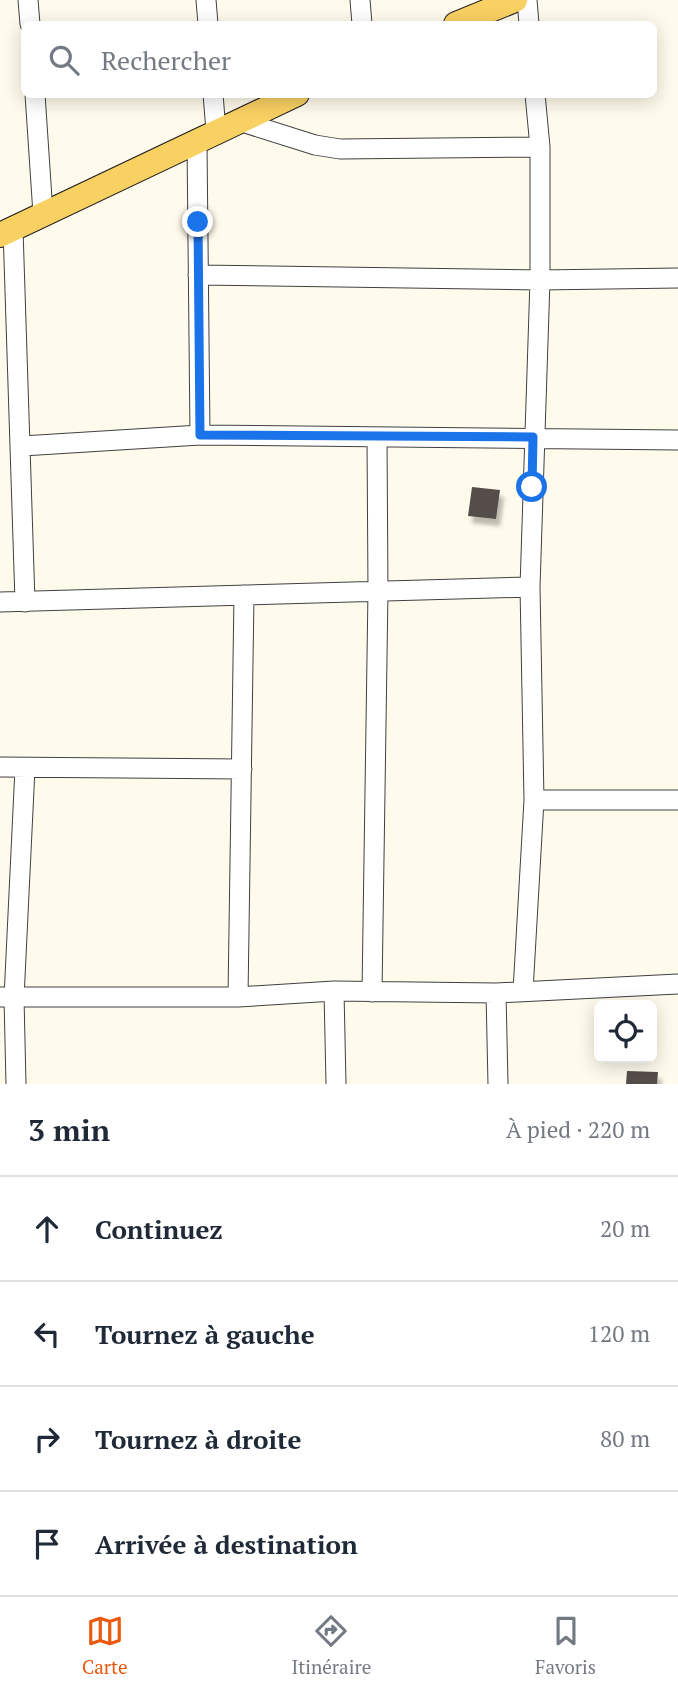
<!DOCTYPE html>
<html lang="fr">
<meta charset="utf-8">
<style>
body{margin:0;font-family:"PT Serif",serif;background:#f2f2f3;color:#1f2937}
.controls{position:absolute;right:21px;bottom:21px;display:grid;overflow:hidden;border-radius:10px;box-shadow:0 4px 18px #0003}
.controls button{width:63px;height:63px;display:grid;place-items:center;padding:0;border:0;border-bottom:2px solid #e0e1e3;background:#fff;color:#1f2937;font:35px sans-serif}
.stop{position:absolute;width:21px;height:21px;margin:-16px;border:5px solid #1a73e8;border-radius:50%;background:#fff}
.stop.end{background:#1a73e8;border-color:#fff;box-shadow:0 2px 7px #0008}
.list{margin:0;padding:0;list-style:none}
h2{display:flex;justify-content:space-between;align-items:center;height:91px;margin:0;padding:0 28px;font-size:30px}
h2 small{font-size:23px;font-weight:400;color:#747a83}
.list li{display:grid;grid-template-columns:46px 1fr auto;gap:21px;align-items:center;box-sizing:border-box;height:105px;padding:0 28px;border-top:2px solid #e0e1e3}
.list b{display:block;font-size:26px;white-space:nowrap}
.list em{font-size:23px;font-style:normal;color:#747a83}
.icon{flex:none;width:38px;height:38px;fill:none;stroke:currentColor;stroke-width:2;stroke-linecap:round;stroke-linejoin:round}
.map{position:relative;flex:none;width:678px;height:1084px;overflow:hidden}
.search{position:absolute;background:#fff;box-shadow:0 4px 18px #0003;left:21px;right:21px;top:21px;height:77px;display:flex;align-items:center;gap:18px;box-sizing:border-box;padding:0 24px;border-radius:10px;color:#747a83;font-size:26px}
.sheet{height:511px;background:#fff}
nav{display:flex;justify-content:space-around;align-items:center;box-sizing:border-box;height:98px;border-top:2px solid #e0e1e3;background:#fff;font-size:19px;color:#747a83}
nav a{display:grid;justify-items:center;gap:4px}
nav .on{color:#ea580c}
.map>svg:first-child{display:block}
.building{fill:#554d49;filter:url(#shadow)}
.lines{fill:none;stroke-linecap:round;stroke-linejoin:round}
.minor-casing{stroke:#404040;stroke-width:21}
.major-casing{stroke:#1e1e1e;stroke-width:26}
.minor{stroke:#fff;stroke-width:19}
.major{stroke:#f9d062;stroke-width:24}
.route{stroke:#1a73e8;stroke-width:9}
</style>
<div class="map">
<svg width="678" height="1084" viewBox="0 0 678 1084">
<defs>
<filter id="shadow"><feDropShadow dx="4" dy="7" stdDeviation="2" flood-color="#0004"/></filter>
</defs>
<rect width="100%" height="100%" fill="#fffbec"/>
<path class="building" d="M472 487 500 490 496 519 468 516Z
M627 1071 658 1072 657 1084H626Z"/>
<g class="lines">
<g class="minor-casing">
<path id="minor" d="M28 0 30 24
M206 0 208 24
M360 0 362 24
M527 0 529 24
M35 94 43 214
M213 94 216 131
M239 121 315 145 340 149 540 147
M197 143 200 435
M13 229 25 602
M198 275 540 280 678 278
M22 446 200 435 678 440
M0 602 530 587
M0 767 242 769
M534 800H678
M334 991 336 1084
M523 991 534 800 530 587 540 280V147L535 94
M372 992 378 591 377 437
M496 993 498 1084
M0 997H238L334 991 496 993 678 984
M238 997 244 595
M16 1084 14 998 25 768"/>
</g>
<g class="major-casing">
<path id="major" d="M456 24 515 0
M0 235 297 94"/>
</g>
<use href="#minor" class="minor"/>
<use href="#major" class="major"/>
</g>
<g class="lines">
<path class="route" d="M198 222 200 435 533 437 532 487"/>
</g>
</svg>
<div class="controls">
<button><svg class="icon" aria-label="locate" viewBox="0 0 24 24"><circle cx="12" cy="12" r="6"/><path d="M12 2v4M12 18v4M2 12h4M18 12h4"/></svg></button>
</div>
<div class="stop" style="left:532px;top:487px"></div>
<div class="stop end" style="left:198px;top:222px"></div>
<div class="search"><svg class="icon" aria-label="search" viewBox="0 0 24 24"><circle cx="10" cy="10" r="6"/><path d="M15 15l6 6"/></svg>Rechercher</div>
</div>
<section class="sheet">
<h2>3 min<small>À pied · 220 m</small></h2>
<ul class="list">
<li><svg class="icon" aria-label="ahead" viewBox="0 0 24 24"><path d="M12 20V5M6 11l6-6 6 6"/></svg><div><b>Continuez</b></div><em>20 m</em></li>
<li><svg class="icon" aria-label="left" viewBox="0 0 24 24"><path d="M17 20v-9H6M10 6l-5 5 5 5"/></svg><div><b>Tournez à gauche</b></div><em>120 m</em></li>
<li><svg class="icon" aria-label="right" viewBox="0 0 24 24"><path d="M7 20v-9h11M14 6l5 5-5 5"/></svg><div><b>Tournez à droite</b></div><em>80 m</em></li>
<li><svg class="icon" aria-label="arrive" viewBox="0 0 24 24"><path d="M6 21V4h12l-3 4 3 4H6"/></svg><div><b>Arrivée à destination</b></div></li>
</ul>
</section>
<nav>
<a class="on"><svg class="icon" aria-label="map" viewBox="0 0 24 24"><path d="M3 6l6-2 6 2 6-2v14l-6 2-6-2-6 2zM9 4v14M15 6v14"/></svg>Carte</a>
<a><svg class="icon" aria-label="directions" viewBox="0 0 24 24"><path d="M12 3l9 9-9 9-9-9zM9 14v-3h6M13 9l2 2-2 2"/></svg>Itinéraire</a>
<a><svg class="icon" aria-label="saved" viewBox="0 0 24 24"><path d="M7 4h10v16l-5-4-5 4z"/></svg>Favoris</a>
</nav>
